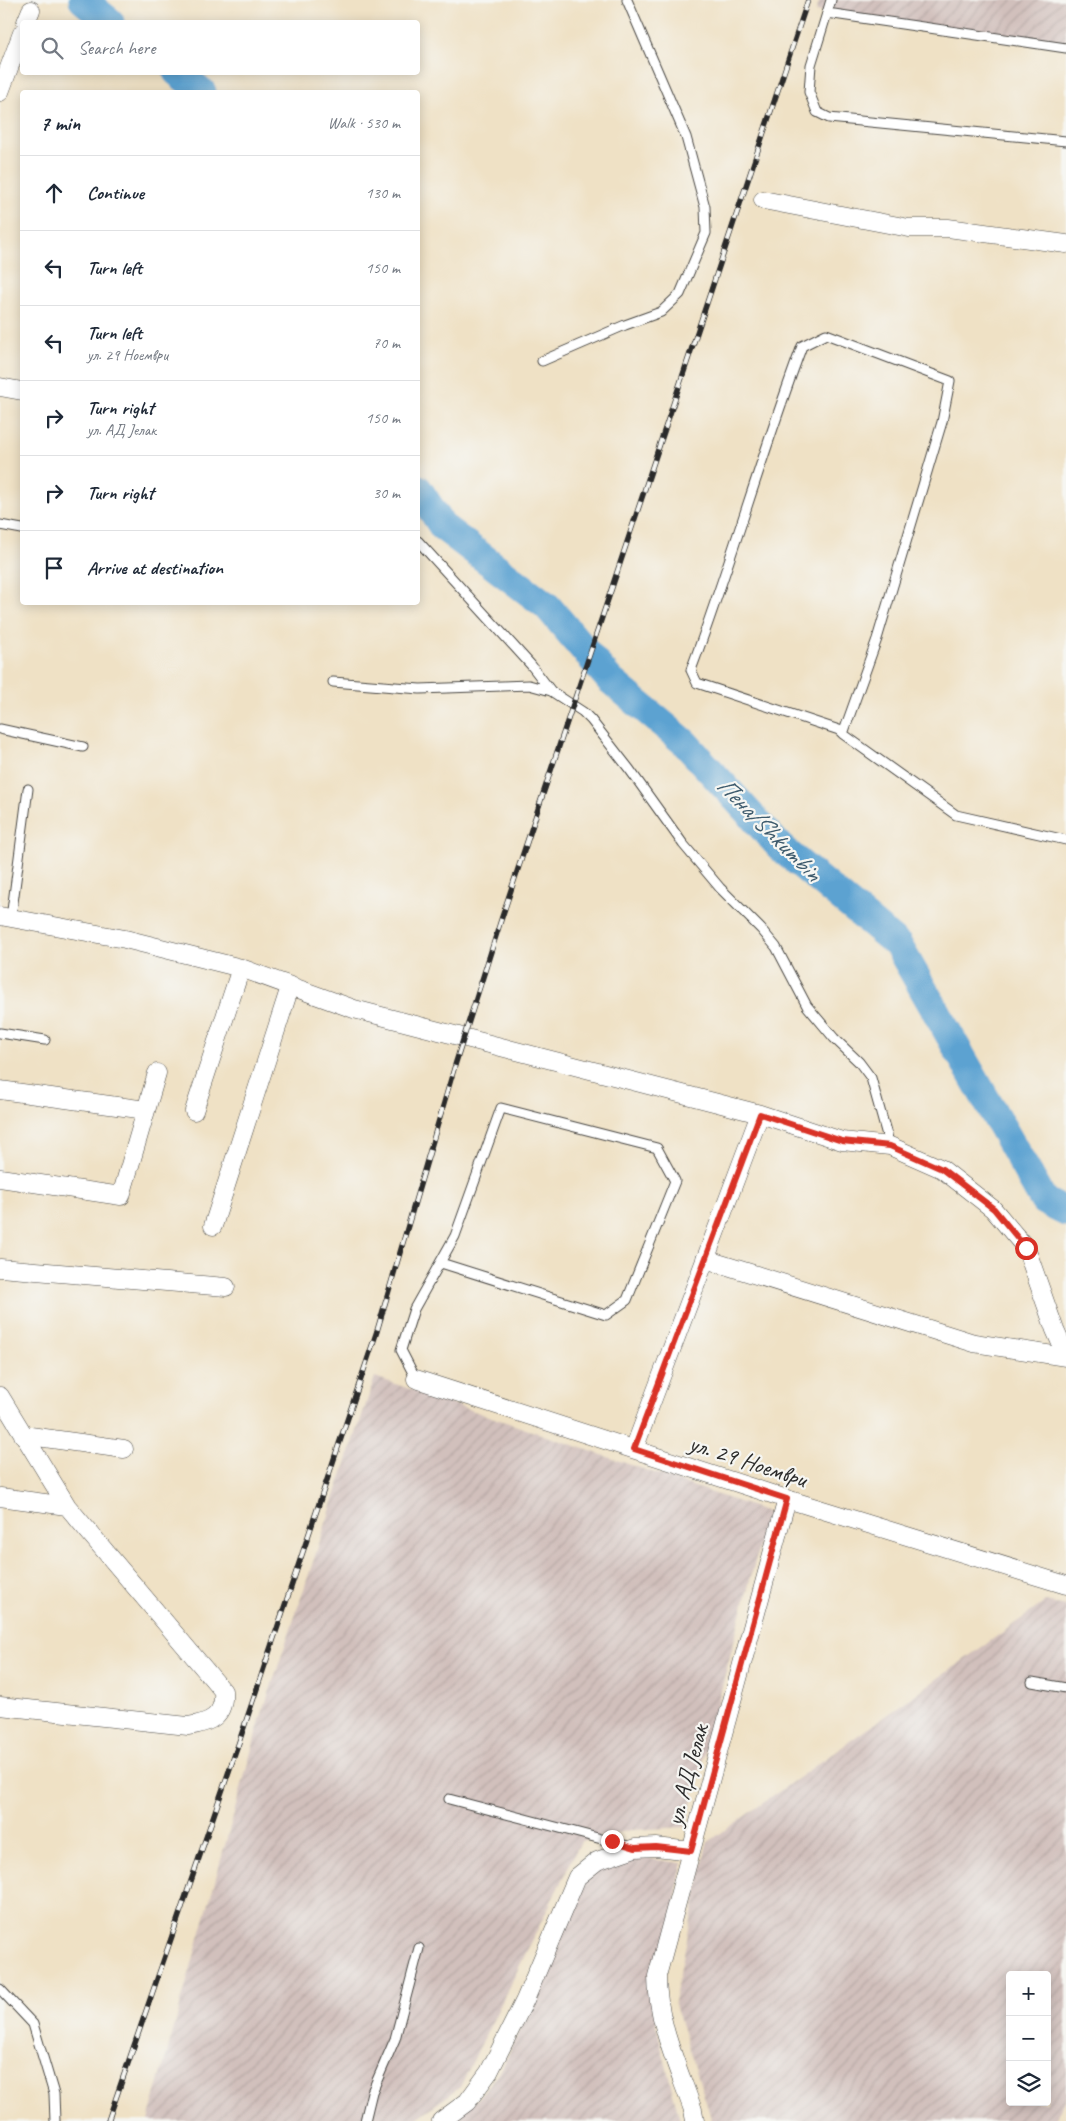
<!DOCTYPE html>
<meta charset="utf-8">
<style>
body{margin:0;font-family:Caveat,sans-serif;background:#f6f6f7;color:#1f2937}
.controls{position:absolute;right:15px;bottom:15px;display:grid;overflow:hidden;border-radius:5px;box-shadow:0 2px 12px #0003}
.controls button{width:45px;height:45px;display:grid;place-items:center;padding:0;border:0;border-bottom:1px solid #e0e1e3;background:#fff;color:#1f2937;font:25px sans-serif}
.stop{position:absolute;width:15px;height:15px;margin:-11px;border:4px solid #d93025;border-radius:50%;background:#fff}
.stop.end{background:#d93025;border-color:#fff;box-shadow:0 1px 5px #0008}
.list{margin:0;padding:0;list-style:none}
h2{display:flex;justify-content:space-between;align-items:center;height:65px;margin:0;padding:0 20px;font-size:21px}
h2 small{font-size:16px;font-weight:400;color:#747a83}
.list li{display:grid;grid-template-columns:32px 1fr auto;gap:15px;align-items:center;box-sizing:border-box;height:75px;padding:0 20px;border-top:1px solid #e0e1e3}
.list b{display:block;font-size:19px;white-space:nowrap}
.list p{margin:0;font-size:16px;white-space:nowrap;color:#747a83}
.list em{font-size:16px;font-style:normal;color:#747a83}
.icon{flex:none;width:28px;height:28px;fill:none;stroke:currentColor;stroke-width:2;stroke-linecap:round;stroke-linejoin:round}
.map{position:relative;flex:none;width:1066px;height:2121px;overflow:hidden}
.search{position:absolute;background:#fff;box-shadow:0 2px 12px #0003;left:20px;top:20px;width:400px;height:55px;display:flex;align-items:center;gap:12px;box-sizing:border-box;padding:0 18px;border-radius:5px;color:#747a83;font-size:19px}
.panel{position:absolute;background:#fff;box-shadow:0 2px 12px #0003;left:20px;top:90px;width:400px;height:515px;border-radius:5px}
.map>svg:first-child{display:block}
.industrial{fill:url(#industrial-furrows);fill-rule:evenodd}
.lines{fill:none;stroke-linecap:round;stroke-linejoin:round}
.river{stroke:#5ba2d1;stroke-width:29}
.lane-casing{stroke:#484642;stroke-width:11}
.street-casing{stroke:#484642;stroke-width:19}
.lane{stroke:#fff;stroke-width:9}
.street{stroke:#fff;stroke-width:18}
.rail-casing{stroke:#2b2b2b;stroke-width:5.5}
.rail{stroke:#f6f6f2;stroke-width:4;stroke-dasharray:11;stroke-linecap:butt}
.route{stroke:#d93025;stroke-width:6}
.labels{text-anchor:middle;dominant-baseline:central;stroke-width:4.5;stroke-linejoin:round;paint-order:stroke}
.street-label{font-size:24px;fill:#2b2b2b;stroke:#f6f6f2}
.water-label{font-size:25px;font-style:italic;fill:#3e5b6d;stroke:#f6f6f2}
</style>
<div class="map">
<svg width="1066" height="2121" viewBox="0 0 1066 2121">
<defs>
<pattern id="industrial-furrows" width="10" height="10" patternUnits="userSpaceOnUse" patternTransform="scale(1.25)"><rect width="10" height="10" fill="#d1c0bc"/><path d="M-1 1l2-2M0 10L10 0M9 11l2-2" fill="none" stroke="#b4a5a2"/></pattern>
</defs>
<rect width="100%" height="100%" fill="#f6f6f2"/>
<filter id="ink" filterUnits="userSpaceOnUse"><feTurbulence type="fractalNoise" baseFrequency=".02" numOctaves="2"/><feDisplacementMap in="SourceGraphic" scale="10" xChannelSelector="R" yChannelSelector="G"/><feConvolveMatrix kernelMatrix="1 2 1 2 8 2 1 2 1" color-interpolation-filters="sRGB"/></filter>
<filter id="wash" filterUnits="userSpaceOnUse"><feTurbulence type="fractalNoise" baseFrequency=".0096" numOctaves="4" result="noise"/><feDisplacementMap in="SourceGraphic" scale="20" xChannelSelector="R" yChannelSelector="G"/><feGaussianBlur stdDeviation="1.12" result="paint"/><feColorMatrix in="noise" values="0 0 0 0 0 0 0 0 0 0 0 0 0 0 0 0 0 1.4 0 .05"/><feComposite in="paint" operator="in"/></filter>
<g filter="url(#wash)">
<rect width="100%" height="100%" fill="#efe1c5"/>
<path class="industrial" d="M820 0H1066V43L816 11Z
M375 1377 768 1512 685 1827 631 1830 581 1841 460 2087 413 2121H148L260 1720Z
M1045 1602 1066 1606V2097L1054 2121H712L674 2001 707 1843ZM1010 1975H1047V2102H1010Z
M619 1855 682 1863 656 2025 680 2121H445L479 2098 501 2070 548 1972 581 1878Z"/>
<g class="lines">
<path class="river" d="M83 0 110 22
M177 72 202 92
M418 489 443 527 547 606 610 680 684 742 781 848 898 945 1044 1201 1066 1212"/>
</g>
</g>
<g filter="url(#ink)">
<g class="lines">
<g class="lane-casing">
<path id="lane" d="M831 0 811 65 809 92 817 112 829 118 1066 141
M827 13 1066 48
M542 361 625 325 661 312 680 294 706 233 705 207 686 137 627 0
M0 525 22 529
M418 541 531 665 551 691
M333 682 420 689 529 685 551 691 583 712 591 720 630 770 683 844 720 888 761 929 776 947 807 1006 834 1038 859 1062 871 1078 890 1146
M0 729 83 747
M843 734 877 639 942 422 950 381 826 334 802 346C762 453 731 563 691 670L697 683 839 730 843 734 956 815 1066 840
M11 918 28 789
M0 1033 45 1040
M416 1379 401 1350 414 1309 455 1236 501 1108 657 1148 675 1181 627 1300 606 1315 441 1263
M1032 1682 1066 1688
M449 1799 632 1847
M0 1989 33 2024 54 2094 55 2121
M365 2121 372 2092 395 2039 419 1948"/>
</g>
<g class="street-casing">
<path id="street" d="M26 22 31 10
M0 92 22 33
M763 200 909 228H948L1066 244
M0 387 22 391
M0 916 125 939 241 968 354 1009 760 1114 842 1141 890 1146 942 1169 993 1209 1026 1248 1055 1330 1066 1355
M0 1090 146 1110
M194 1111 241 968
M0 1178 121 1196 157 1073
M213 1226 290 987
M705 1259 974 1343 1066 1357
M0 1268 226 1287
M416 1379 787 1499 1066 1585
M0 1396 67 1506 223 1691C225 1716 210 1723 188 1726L0 1706
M23 1435 124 1449
M634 1449 760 1114
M0 1497 67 1506
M441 2121 467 2102 489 2072 525 2000 577 1877 597 1861 635 1848 656 1847 691 1851
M695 2121 693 2110C678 2067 657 2023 657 1976L787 1499"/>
</g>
<use href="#lane" class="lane"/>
<use href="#street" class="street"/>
<g class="rail-casing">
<path id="rail" d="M108 2121 237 1748 377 1331 456 1062 501 920 808 0"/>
</g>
<use href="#rail" class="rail"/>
</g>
</g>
<g class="lines" filter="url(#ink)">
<path class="route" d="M612 1841 635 1848 656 1847 691 1851 787 1499 634 1449 760 1114 842 1141 890 1146 942 1169 994 1209 1026 1248"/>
</g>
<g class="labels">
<g class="street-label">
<text transform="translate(748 1461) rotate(18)">ул. 29 Ноември</text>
<text transform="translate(687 1775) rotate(-75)">ул. АД Јелак</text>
</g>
<g class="water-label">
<text transform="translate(769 829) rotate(45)">Пена/Shkumbin</text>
</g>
</g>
</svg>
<div class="controls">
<button>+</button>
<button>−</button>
<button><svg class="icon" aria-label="layers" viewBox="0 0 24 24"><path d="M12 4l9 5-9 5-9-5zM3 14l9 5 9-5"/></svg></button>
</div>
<div class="stop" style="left:1026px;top:1248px"></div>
<div class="stop end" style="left:612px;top:1841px"></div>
<div class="search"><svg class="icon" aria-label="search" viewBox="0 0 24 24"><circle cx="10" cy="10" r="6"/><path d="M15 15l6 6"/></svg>Search here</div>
<section class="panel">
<h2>7 min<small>Walk · 530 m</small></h2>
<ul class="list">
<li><svg class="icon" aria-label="ahead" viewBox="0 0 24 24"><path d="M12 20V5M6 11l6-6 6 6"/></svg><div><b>Continue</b></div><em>130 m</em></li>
<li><svg class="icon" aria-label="left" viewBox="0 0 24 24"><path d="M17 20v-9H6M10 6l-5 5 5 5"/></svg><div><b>Turn left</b></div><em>150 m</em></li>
<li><svg class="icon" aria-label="left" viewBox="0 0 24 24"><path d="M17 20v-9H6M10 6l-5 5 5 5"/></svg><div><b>Turn left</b><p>ул. 29 Ноември</p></div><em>70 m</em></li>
<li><svg class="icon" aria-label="right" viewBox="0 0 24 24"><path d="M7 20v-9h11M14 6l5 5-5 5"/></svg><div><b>Turn right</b><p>ул. АД Јелак</p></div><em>150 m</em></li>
<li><svg class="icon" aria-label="right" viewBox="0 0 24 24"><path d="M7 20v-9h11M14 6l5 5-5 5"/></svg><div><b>Turn right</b></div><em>30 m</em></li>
<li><svg class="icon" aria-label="arrive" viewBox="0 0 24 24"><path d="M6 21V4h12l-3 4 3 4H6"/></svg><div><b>Arrive at destination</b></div></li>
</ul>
</section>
</div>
